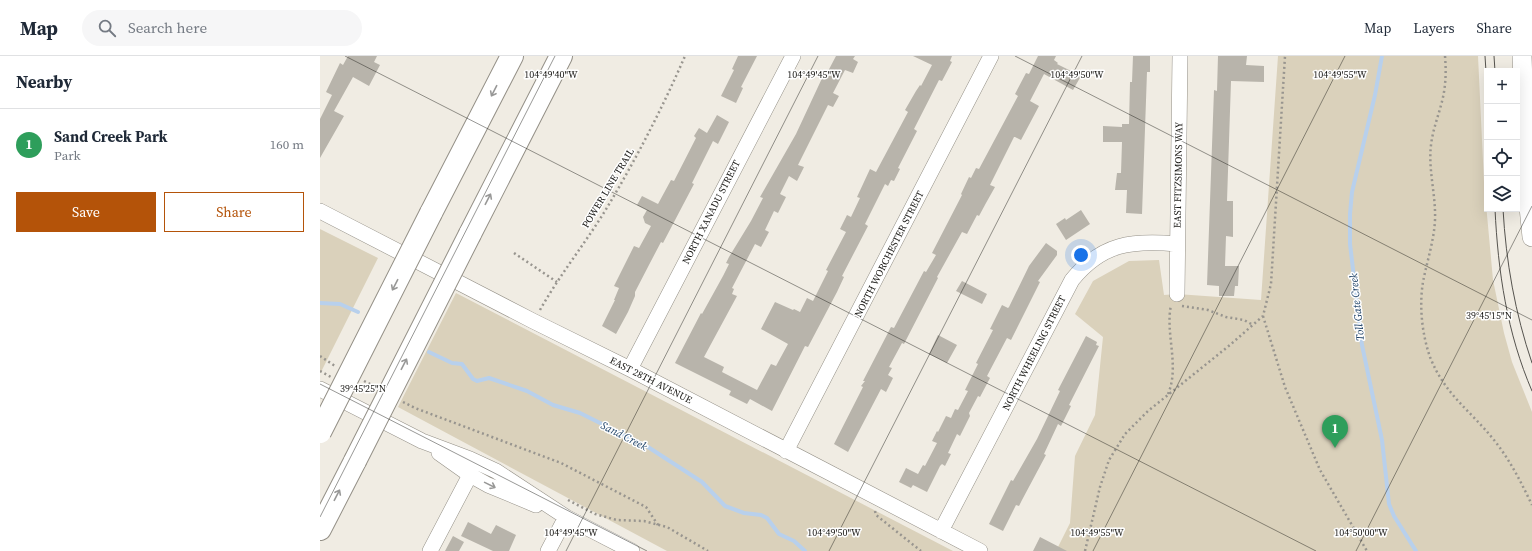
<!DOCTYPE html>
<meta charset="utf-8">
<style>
body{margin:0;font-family:"Source Serif 4",serif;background:#f6f6f7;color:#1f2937}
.controls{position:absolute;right:12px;top:12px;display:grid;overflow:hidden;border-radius:0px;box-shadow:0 4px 16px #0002}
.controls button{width:36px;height:36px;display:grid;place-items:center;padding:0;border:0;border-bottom:1px solid #e0e1e3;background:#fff;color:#1f2937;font:20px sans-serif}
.you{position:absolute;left:761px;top:199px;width:14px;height:14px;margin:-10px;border:3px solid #fff;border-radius:50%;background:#1a73e8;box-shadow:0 0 0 6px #1a73e833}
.badge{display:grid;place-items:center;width:26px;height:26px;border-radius:50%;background:#b45309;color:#fff;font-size:13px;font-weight:700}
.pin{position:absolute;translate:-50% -33px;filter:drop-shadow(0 1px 2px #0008)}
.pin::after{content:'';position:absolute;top:21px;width:14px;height:12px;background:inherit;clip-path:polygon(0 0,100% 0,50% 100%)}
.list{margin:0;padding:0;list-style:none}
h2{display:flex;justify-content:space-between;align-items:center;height:52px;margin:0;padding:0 16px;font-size:17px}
h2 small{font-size:13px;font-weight:400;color:#747a83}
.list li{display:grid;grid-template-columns:26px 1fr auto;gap:12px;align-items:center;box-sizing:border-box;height:72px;padding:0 16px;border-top:1px solid #e0e1e3}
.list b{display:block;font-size:15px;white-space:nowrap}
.list p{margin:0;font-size:13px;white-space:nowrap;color:#747a83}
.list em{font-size:13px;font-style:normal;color:#747a83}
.actions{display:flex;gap:8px;padding:12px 16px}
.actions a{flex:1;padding:9px 0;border:1px solid #b45309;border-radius:0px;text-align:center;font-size:14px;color:#b45309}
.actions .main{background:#b45309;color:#fff}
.icon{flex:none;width:22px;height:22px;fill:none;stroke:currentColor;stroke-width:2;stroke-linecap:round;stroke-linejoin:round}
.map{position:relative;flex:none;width:1212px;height:495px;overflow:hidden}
header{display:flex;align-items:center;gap:24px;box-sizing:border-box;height:56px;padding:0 20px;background:#fff;border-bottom:1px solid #e0e1e3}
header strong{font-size:19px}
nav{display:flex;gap:22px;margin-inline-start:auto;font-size:14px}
.search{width:280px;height:36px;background:#f6f6f7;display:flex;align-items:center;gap:10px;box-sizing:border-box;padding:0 14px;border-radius:22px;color:#747a83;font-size:15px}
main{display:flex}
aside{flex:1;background:#fff}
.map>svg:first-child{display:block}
.green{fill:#dad1bb}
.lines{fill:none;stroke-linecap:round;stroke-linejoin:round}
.stream{stroke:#b8d0ec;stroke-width:4}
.building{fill:#b8b4ab}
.minor-casing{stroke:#949087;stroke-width:16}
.major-casing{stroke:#949087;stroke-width:20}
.highway-casing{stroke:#949087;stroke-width:24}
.path{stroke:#98958f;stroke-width:2.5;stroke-dasharray:2 3;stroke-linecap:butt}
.minor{stroke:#fff;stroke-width:15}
.major{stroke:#fff;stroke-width:19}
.highway{stroke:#fff;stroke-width:22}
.tram{stroke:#55534e;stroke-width:1}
.highway-bridge-casing{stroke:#949087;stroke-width:24;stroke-linecap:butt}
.highway-bridge{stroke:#fff;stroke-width:22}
.oneway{stroke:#989897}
.ticks{fill:none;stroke:#1b1a17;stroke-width:1;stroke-opacity:0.45}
.labels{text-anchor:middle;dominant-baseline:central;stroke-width:3;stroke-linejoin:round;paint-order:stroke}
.street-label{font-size:10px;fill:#1b1a17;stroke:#fff}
.water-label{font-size:11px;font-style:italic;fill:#1b3f65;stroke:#fff}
.ticks-label{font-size:10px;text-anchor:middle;fill:#1b1a17;stroke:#fff;stroke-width:3;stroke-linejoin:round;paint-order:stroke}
</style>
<header>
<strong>Map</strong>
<div class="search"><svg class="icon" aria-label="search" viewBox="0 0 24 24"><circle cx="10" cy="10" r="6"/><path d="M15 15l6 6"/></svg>Search here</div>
<nav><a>Map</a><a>Layers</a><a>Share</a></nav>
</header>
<main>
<aside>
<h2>Nearby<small></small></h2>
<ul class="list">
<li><span class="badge" style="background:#2e9e5b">1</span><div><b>Sand Creek Park</b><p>Park</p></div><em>160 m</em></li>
</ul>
<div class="actions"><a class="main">Save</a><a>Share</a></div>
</aside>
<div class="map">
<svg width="1212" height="495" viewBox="0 0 1212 495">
<rect width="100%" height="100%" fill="#f0ece3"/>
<path class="green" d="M958 0H1158L1164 126 1173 224 1184 277 1192 306 1212 356V495H736L750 467 755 400 775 359 783 281 755 258 773 225 809 205 839 204 844 239 857 238 941 244Z
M0 173 58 202 1 316 0 315Z
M136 237 633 495H347L78 351Z"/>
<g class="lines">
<path class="stream" d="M1062 0 1055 39 1032 136 1030 158V188L1042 289 1062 384 1069 448 1074 460 1096 495
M0 247 20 248 38 256
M109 296 132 307 142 308 153 323 157 325 169 322 207 335 233 349 260 357 328 391 382 426 405 450 424 457 441 459 447 462 459 478 474 485 485 495"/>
</g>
<path class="building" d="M28 0H57L54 6 60 9 49 30 33 21 14 55 24 60 0 102V63L12 39 6 36 20 7 23 9Z
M418 0H437L421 31 423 32 416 47 401 40 414 14 412 13Z
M516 0H535L533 3 538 6 533 17 525 14 513 37 519 40 513 51 508 49 478 109 484 111 477 125 469 120 460 138 466 141 458 157 454 155 445 174 449 176 441 191 435 188 412 232 414 233 412 238 417 240 384 301 404 311 402 316 437 334 451 308 456 310 468 288 441 273 455 246 473 254 474 253 480 256 487 242 493 245 508 215 506 214 526 176 520 173 527 159 531 161 540 142 537 141 550 113 556 116 588 56 585 54 596 35 600 29 601 30 612 9 593 0H632L630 5 632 6 622 25 619 24 594 73 597 75 578 112 580 113 574 125 571 124 568 130 565 128 545 168 548 170 522 220 524 221 517 236 488 291 485 290 452 355 430 343 427 348 409 339 411 335 355 307 381 257 382 258 403 220 409 208 406 207 409 201 431 165 443 142 440 141 476 78 504 18 506 19Z
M718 0H736L734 4 738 7 737 8 761 20 753 34 724 18 710 45 719 50 701 84 695 81H694L670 129 675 131 666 147 659 160 657 159 647 178 642 176 617 221 618 222 584 288 582 287 569 311 572 312 568 319 573 322 566 336 561 333 528 396 514 388 543 331 541 330 545 325H543L571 271 574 272 604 215 606 216 616 199 612 197 642 139 641 138 649 121 651 122 656 112 659 113 698 40 695 38 706 17 709 18Z
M813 0H830V16H827L822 158 806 157 807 134H795L797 117H801L802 86H783V70L802 71V68H809L810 26H812Z
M898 0H927L926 9 944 10V26L911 25 907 145H913V181L906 180 905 210H919L918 230H915L914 240H899V230L887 229 894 34 897 35Z
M397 59 409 66 398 88 393 85 372 127 374 128 343 187 341 186 330 207 315 236V240L308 256 296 278 282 270 295 244H294L299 232 294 230 314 190 319 192 331 170 325 167 323 161 327 154 317 149 322 140 338 148 351 124 354 125 376 82 374 80 379 72 387 77Z
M761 154 770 168 746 184 736 168 745 162 746 164Z
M726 187 737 195V199L718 225 720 226 691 284 687 282 667 320 670 322 660 341 658 340 649 357 650 360 640 380 637 378 628 397 631 398 625 410 622 408 620 410 607 436 593 429 591 432 579 426 586 412 598 418 603 409 605 410 617 387 612 385 617 375 618 376 626 360 631 362 635 353 638 354 648 335 645 334 658 308 656 307 673 274 670 273 682 249 688 252 689 251 709 210Z
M642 225 667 238 662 248 636 235Z
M618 279 637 289 627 307 609 298Z
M766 280 777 286 776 289 779 290 749 349 751 350 741 370 738 368 724 398 726 399 702 444 699 450 696 449 683 475 669 468 691 424 693 425 717 383 740 335 738 334Z
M148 466 171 478 176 469 196 479 189 495H173L141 480Z
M133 480 144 486 139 495H125Z
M720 481 747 495H713Z"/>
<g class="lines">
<g class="minor-casing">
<path id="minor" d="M0 155 213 265 310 313 660 495
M857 238 860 0
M310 313 473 0
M0 333 102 385 150 403 176 415 246 461 312 495
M466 395 671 0
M119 397 150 419 168 429 216 449
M621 475 752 224C782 187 812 184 857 188
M110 495 150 419
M228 495 246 461"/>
</g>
<g class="major-casing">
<path id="major" d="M1202 0 1207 131 1212 181"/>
</g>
<g class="highway-casing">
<path id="highway" d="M111 157 192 0
M150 178 241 0
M0 473 35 405"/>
</g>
<path class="path" d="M1125 0C1126 12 1126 24 1124 36 1121 54 1113 71 1111 89 1108 114 1116 139 1115 164 1114 185 1107 205 1103 226 1099 250 1102 278 1110 301 1125 339 1150 354 1174 384 1190 404 1201 426 1212 449
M194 197 237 226
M862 250 888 254 906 261 924 264 933 269
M220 254C239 220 264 189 285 155 315 105 342 53 365 0
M943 260 965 331 1000 414 1047 495
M0 300 15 310
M0 315 11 321
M44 325 54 330
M848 338C860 310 845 278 851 249
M83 346 95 352 241 407 326 451 338 469
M248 444 275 458 297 464 324 465 347 471 388 495
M555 455 556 459 601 495
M765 495 780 431 789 404 805 378 828 355 910 289 943 260 951 228 965 0"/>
<use href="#minor" class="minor"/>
<use href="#major" class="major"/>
<use href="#highway" class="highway"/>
<path class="tram" d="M1165 0 1167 31
M1174 0 1175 15
M1175 153C1178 216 1187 277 1212 335
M1183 153C1186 206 1195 257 1212 307"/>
<g class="highway-bridge-casing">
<path id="highway-bridge" d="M0 376 111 157
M35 405 150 178"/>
</g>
<use href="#highway-bridge" class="highway-bridge"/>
</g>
<defs><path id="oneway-shaft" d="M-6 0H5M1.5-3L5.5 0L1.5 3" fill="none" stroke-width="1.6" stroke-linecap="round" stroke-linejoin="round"/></defs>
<g class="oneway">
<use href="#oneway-shaft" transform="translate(174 35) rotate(117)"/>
<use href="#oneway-shaft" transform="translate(168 143) rotate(-63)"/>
<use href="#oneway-shaft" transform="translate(75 229) rotate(117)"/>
<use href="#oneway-shaft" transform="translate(84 308) rotate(-63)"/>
<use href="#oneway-shaft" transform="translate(170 429) rotate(26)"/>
<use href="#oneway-shaft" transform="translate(17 439) rotate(-63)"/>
</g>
<path class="ticks" d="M25 0 996 495M695 0 1212 264M0 328 327 495M0 461 235 0M246 495 498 0M509 495 762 0M773 495 1025 0M1036 495 1212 150"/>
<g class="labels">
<g class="street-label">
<text transform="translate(858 119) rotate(-89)">EAST FITZSIMONS WAY</text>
<text transform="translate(288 132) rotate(-59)">POWER LINE TRAIL</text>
<text transform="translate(391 156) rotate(-63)">NORTH XANADU STREET</text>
<text transform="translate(569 198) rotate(-63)">NORTH WORCHESTER STREET</text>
<text transform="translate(714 297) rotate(-63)">NORTH WHEELING STREET</text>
<text transform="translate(331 324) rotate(27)">EAST 28TH AVENUE</text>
</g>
<g class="water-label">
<text transform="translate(1037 251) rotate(-96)">Toll Gate Creek</text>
<text transform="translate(304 380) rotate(27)">Sand Creek</text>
</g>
</g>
<g class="ticks-label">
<text x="231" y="22">104°49'40"W</text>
<text x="494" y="22">104°49'45"W</text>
<text x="757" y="22">104°49'50"W</text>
<text x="1020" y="22">104°49'55"W</text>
<text x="1169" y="263">39°45'15"N</text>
<text x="43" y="336">39°45'25"N</text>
<text x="251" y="480">104°49'45"W</text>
<text x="514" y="480">104°49'50"W</text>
<text x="777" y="480">104°49'55"W</text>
<text x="1041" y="480">104°50'00"W</text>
</g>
</svg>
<div class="controls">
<button>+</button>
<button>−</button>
<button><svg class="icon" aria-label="locate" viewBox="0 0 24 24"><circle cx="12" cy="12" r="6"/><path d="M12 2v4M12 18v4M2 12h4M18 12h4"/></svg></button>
<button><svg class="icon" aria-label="layers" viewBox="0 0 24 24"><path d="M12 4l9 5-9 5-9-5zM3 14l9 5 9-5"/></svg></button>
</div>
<div class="you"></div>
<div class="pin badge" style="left:1015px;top:392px;background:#2e9e5b">1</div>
</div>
</main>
